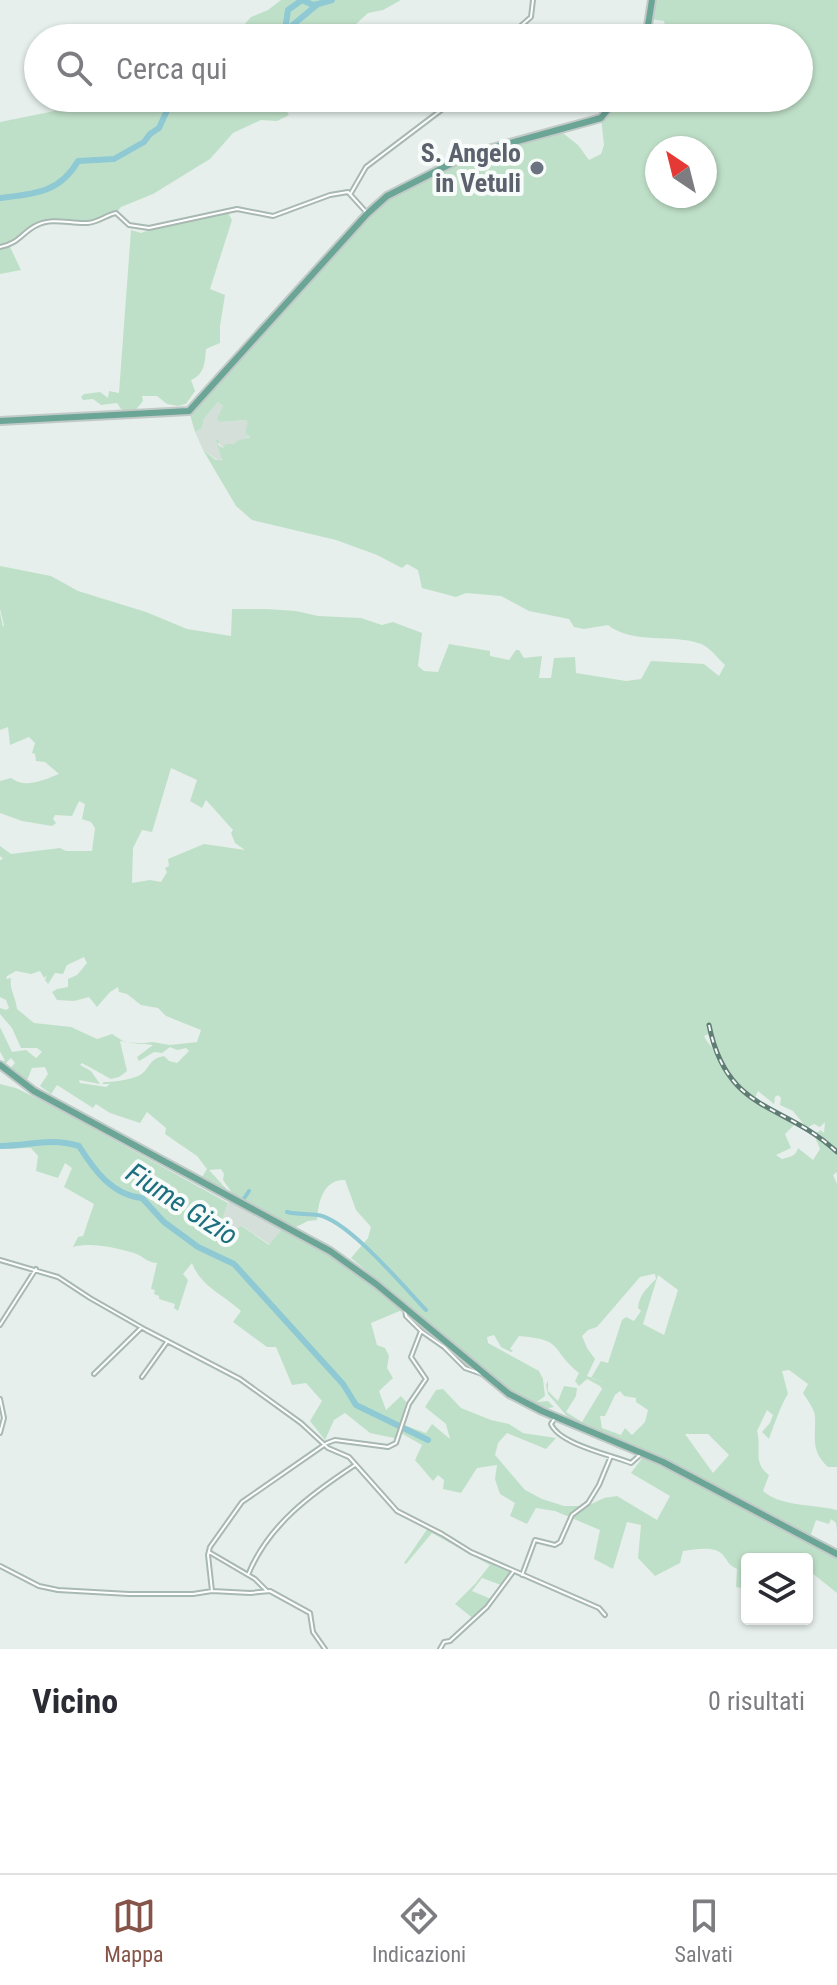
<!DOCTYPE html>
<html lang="it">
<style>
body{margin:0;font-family:"Roboto Condensed",sans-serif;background:#f7f7f7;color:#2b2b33}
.controls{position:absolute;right:24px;bottom:24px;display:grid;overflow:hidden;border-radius:8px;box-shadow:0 2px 6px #0004}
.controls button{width:72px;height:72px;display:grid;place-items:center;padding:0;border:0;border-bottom:2px solid #e1e1e2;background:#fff;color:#2b2b33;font:40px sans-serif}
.compass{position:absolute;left:645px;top:136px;width:72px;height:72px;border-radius:50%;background:#fff;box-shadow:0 2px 6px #0004;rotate:325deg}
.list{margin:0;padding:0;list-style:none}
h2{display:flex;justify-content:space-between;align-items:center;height:104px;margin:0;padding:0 32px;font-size:34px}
h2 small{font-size:26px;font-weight:400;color:#7c7c81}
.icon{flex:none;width:44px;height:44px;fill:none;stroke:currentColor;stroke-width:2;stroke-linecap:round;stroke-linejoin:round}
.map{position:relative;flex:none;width:837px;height:1649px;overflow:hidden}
.search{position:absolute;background:#fff;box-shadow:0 2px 6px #0004;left:24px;right:24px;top:24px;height:88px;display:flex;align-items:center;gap:20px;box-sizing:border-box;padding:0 28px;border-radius:44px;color:#7c7c81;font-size:30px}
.sheet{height:224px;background:#fff}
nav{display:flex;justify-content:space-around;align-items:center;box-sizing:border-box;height:112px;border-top:2px solid #e1e1e2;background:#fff;font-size:22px;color:#7c7c81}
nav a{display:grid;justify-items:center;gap:4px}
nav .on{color:#855347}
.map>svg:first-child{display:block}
.built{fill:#d4dfda}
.green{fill:#bfe0c8;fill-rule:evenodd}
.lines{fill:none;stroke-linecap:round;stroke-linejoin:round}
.canal{stroke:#8ec9d4;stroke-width:4}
.river{stroke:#8ec9d4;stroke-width:6}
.street-casing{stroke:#a8b8b2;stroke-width:6}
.primary-casing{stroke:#c2cac8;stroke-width:10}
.street{stroke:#fff;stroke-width:2}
.primary{stroke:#6aa596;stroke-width:6}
.rail-casing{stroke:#5f7d75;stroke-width:5}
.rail{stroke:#f7fbf9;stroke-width:2;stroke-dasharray:6;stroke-linecap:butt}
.worship-dot{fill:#6b7280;stroke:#f7fbf9;stroke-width:3}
.labels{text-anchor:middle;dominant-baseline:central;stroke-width:8;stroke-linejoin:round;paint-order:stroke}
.worship-label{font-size:26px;font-weight:bold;fill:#5b616d;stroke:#f7fbf9;text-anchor:end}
.water-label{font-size:28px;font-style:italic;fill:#1c6f80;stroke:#f7fbf9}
</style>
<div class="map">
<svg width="837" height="1649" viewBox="0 0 837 1649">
<rect width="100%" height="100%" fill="#e6efeb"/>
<path class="built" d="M218 402 223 406 218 419 220 422 246 420 249 423 245 433 250 436 234 444H225L223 448 216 440 223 457 219 461 203 450 195 432 202 428 204 419Z
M230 1199 283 1228 270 1245 243 1226 231 1230 220 1225Z"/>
<path class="green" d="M281 0H401L383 10 368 13 341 38H232L251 17 268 10Z
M652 0H837V1172L833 1175 837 1184V1467H828C810 1450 816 1439 815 1417 815 1409 807 1400 803 1393L808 1384 789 1370 782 1371 788 1394C782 1402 773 1428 769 1439L762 1432 770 1423 773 1415 767 1410 757 1431C762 1448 752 1463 769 1475L763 1491C782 1507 813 1504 837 1510V1531L836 1523 831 1519 829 1524 816 1520 810 1537 640 1450 576 1422 566 1415 548 1394 546 1385 548 1381V1391L558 1401 564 1386 577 1388 576 1396 566 1412 582 1422 602 1389 600 1386 587 1379 579 1386 575 1381 579 1373C549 1348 565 1340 519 1336L510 1349 513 1351 511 1352 501 1347 494 1335 487 1337 488 1343 539 1371 543 1379 545 1396 537 1402 548 1401 554 1407 544 1409 512 1394 351 1258 368 1238 371 1227 356 1210 345 1180C323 1179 318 1203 317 1220L308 1221 296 1227 235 1197 223 1180 224 1174 221 1169 209 1170 232 1195 201 1179 207 1169 197 1156 165 1134 166 1128 147 1112 140 1123 110 1113 96 1104 93 1108 57 1085 51 1094 40 1086 48 1074 45 1067 32 1068 27 1080 9 1070 15 1063 11 1058 4 1065 0 1061H5L0 1051V1027L12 1052 26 1050 36 1058 42 1052 37 1048H21L12 1028 0 1014V1008L6 1010 9 1008 6 1000 0 997V860L3 859 0 856V846L11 854 60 848 66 851H92L95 828 91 822 82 819 85 804 79 801 72 816 55 815 53 819 56 823 52 826 22 821 0 813V781L11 778C26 789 43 780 59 774L45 762 36 761 35 754 32 753 35 743 29 737 10 745 8 727 0 730V613L3 627 4 625 0 609V566L51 576 78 591 146 612 187 629 231 636 232 609H266L296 611 318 616 361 618 382 625 393 622 422 633 418 666 424 671 438 672 449 644 490 651V656L509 660 516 650H519L524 658 542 656 539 678H551L554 658 575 657 576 673 626 681 641 679 651 661 704 664 719 676 725 665C718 659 711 648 701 644 672 633 633 645 608 625L584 629 574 627 569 619 529 611 501 596 466 593 456 597 422 588 418 570 407 564 402 568 377 555 336 540 252 520 236 506 203 450 216 460H222L216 440H219L218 445 223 448 225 444H234L237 441 250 437 245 433 248 423 246 420 220 422 217 419 223 406 218 402 204 419 202 428 195 432 189 411 377 203 456 160 559 130 578 145 589 160 601 154 604 145 601 118 615 102 649 108 656 98H799V38H685L666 30 664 21 649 19ZM657 148H705V196H657ZM171 768 197 780 190 801 202 808 206 800 233 830 231 833 235 843 245 850 204 844 168 859 169 866 165 868 167 872 161 882 150 880 132 883 133 848 142 830 152 832ZM84 957 87 963 77 975 68 979V987L57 989 52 992 57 1000 74 1001 89 997 97 1007 110 992 118 987 119 992 127 994 141 1005 158 1008 166 1016 201 1030 197 1042 170 1045 152 1042 138 1044 123 1041 112 1034 97 1039 71 1027 34 1023 17 1009C16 998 9 989 11 978L6 979 7 976 16 971 31 974 40 971 44 978 47 975 45 980 48 984 55 973 63 974 67 965ZM709 1025C718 1056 730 1078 754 1100L758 1091 774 1104 775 1097 778 1095 781 1098 780 1105 793 1111 806 1127 795 1122 793 1124C749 1101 738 1093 714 1050 711 1045 707 1043 704 1036L709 1034ZM120 1041 153 1045 137 1057 139 1061 154 1052 162 1053 170 1047 177 1050 186 1048 189 1051 177 1063 169 1061 164 1056C147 1059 150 1071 138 1076 128 1080 114 1082 104 1082L102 1084H110L106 1087 80 1083 79 1080 100 1084 91 1071 80 1065 82 1063 111 1079 119 1077 127 1071ZM825 1122 824 1133 820 1130 819 1132H813L820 1149 813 1160 798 1148C796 1156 790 1157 782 1159L776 1155 791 1148 785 1134 795 1124 805 1129 814 1124 820 1127ZM653 1274H655L656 1279C647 1288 639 1295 638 1308L641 1311 634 1321 626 1317 622 1320 608 1363 601 1361 591 1378 603 1382 587 1376 595 1359 587 1348 582 1336 588 1330 597 1327 640 1277ZM658 1275 678 1290 664 1335 643 1324ZM620 1391 624 1396 636 1398V1402L648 1410 645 1422 632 1435 625 1428 621 1435 602 1428 600 1416H605L615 1395ZM685 1434H708L729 1455 713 1473Z
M119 98H286L281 103 289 115 277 121 261 120 233 133 210 159 153 194 121 207 116 213 97 221 82 224 63 221 40 223 19 241 2 247H10L21 270 0 274V122Z
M228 213 232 220 210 289 225 295 220 326V343L206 349C205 362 205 374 191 380L195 391 186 404 178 406 167 404 157 396H142L143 401 133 413 121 409 117 403 101 405 93 399 83 400 81 397 84 394 100 392 108 398 109 391 119 393 131 230 141 233 166 224Z
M0 1084 16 1088 54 1107 228 1203 220 1226 231 1230 242 1226 269 1245 283 1228 335 1257 402 1310 371 1323 377 1345 385 1348 389 1356 387 1368 393 1378 379 1391 386 1410 401 1396 406 1402 401 1424 426 1433 432 1424 450 1439 446 1424 425 1407 436 1390 443 1389 461 1408 491 1420 509 1424 523 1433 556 1438 546 1449 507 1433 498 1443 495 1455 525 1490 542 1499 564 1506H587L604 1498 617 1496 657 1520 670 1496 631 1473 643 1457 837 1558V1593L807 1569V1559H747V1589L736 1587 737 1569C728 1565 729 1562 723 1555 714 1545 695 1550 683 1551L680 1563 655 1576 638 1558 641 1525 627 1522 613 1569 594 1559 600 1530 555 1511 536 1508 527 1524 510 1516 515 1503 500 1494 495 1479 497 1465 477 1468 461 1493 443 1489 444 1480 438 1475 433 1481 415 1460 422 1445 399 1432 394 1438 370 1433 345 1413 334 1420 325 1440 310 1421 322 1401 306 1383 292 1385 276 1347H267L233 1322 241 1311C223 1294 201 1287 192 1263L183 1274 188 1280 178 1311 174 1308 175 1304 159 1299V1296L154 1294 155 1290 151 1289 157 1263C148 1263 143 1256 134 1253 115 1248 92 1242 73 1247L78 1237 83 1236 94 1204 64 1187 72 1168 65 1163 58 1178 36 1171 38 1156 31 1148 0 1149Z
M428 1528 478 1557 511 1571 501 1585 482 1578 472 1591 491 1599 474 1619 455 1604 475 1584 490 1565 432 1533 406 1564 404 1563Z"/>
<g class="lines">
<path class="canal" d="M243 1200 249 1191
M287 1212C297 1215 308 1213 318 1215 348 1220 404 1287 426 1310"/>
<path class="river" d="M285 30 288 10 302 0 313 5 318 4
M277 38 318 4 332 0
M0 198C33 194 60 193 78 161L114 159 144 142 150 134 159 128 170 104 176 98
M0 1146C31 1146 48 1137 79 1146 94 1170 112 1195 142 1198L164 1222 198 1247 234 1264 343 1384 356 1405 428 1440"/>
<g class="street-casing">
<path id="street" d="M507 38 531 17 533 0
M351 193 366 167 444 108 452 98
M0 247C20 243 22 232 37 225 53 217 70 224 87 223 97 223 106 215 116 213L129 225 149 228 237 209 273 216 330 195 348 192 367 213
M0 1260 58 1277 90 1298 146 1330 240 1379 301 1423 328 1448 349 1457 397 1511 442 1534 471 1552 599 1608 605 1615
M405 1309 406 1316 421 1331 444 1347 465 1368 482 1374
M0 1325 36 1269
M94 1374 141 1328
M142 1377 167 1342
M0 1399 4 1418 0 1433
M555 1418 551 1424C559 1444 611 1455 631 1463L641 1454
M209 1552 255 1579 267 1591
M0 1566 39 1586 58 1590 129 1594H193L212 1591 250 1593 270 1591 310 1613 313 1632 325 1649
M248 1575C268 1525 311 1494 355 1465
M522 1575 535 1540 555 1545 560 1542 572 1515 588 1503 599 1485 611 1456
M212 1591 208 1555 210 1547 242 1502 327 1443 335 1440 388 1447 396 1443 409 1404 426 1379 411 1357 421 1331
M440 1649 444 1642 450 1641 487 1607 513 1572"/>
</g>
<g class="primary-casing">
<path id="primary" d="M646 38 652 0
M0 421 189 411 367 214 387 196 470 154 601 118 617 98
M0 1065 34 1091 330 1251 376 1284 509 1394 542 1411 663 1462 837 1554"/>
</g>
<use href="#street" class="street"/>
<use href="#primary" class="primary"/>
<g class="rail-casing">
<path id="rail" d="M709 1025C727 1114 784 1102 837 1152"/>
</g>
<use href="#rail" class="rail"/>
</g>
<circle class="worship-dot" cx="537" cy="168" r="8"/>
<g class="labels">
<g class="worship-label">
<text x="521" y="153">S. Angelo<tspan x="521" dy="30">in Vetuli</tspan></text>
</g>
<g class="water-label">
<text transform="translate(182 1204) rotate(33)">Fiume Gizio</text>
</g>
</g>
</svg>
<div class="controls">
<button><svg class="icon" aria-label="layers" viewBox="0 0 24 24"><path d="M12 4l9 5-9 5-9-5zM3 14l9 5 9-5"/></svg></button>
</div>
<svg class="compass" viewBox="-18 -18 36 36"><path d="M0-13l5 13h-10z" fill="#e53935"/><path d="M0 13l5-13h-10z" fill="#7c7c81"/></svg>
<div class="search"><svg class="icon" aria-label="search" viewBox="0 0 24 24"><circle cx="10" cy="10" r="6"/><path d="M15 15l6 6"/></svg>Cerca qui</div>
</div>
<section class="sheet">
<h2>Vicino<small>0 risultati</small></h2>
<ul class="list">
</ul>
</section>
<nav>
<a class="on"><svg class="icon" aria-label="map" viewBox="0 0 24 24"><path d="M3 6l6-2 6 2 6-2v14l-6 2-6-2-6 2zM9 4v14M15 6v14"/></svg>Mappa</a>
<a><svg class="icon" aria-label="directions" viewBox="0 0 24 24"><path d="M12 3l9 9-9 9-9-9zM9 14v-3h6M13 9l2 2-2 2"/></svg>Indicazioni</a>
<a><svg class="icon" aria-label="saved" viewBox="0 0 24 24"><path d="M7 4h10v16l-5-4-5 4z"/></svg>Salvati</a>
</nav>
